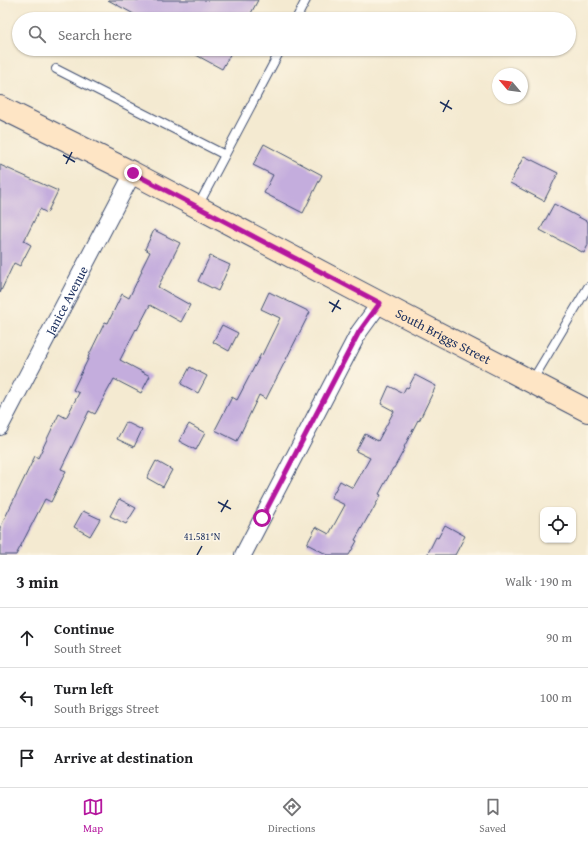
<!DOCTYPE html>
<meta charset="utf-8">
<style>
body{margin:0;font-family:"Gentium Book Plus",serif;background:#f2f2f2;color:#202124}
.controls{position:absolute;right:12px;bottom:12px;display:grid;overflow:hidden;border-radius:8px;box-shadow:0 1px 3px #0004}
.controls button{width:36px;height:36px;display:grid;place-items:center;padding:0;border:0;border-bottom:1px solid #e0e0e0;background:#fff;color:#202124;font:20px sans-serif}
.compass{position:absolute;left:492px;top:68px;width:36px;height:36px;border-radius:50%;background:#fff;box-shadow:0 1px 3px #0004;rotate:299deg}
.stop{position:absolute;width:12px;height:12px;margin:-9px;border:3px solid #b5179e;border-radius:50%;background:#fff}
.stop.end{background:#b5179e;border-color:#fff;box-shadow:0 1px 4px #0008}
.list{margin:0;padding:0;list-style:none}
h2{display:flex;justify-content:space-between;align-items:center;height:52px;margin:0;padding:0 16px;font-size:17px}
h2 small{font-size:13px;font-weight:400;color:#757577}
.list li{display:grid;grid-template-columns:26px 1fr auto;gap:12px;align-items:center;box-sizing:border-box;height:60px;padding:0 16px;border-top:1px solid #e0e0e0}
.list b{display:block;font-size:15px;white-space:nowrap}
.list p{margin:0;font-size:13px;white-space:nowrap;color:#757577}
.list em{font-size:13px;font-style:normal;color:#757577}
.icon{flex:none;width:22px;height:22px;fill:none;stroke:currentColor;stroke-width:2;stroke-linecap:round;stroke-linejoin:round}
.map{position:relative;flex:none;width:588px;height:555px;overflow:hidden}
.search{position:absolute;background:#fff;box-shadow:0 1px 3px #0004;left:12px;right:12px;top:12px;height:44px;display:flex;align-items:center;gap:10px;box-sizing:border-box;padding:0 14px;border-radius:22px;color:#757577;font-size:15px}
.sheet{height:232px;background:#fff}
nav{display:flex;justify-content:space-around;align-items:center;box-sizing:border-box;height:56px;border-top:1px solid #e0e0e0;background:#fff;font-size:11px;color:#757577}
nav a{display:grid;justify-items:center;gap:2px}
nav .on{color:#b5179e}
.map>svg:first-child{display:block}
.building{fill:#c4addd}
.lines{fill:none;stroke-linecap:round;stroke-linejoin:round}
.lane-casing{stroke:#3c4b6f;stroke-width:10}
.street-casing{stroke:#3c4b6f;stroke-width:18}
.secondary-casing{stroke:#3c4b6f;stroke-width:24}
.lane{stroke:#fff;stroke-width:8}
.street{stroke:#fff;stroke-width:16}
.secondary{stroke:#fee5c5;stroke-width:22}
.route{stroke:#b5179e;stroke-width:5}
.ticks{fill:none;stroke:#1b2f5e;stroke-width:1.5}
.labels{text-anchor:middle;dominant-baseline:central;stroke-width:3;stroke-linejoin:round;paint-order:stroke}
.street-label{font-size:13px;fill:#1b2f5e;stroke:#fcf5e5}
.ticks-label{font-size:10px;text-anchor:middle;fill:#1b2f5e;stroke:#fcf5e5;stroke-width:3;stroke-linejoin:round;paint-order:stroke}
</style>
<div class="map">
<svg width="588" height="555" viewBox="0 0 588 555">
<rect width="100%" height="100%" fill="#fcf5e5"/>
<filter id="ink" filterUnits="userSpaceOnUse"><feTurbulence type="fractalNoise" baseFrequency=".025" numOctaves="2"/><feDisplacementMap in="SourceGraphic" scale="8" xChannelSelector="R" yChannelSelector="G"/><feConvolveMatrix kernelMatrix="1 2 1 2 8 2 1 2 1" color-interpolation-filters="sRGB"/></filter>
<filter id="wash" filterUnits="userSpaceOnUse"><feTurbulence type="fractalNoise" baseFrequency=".012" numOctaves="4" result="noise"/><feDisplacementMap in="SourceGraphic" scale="16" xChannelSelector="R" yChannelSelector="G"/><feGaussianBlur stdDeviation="0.9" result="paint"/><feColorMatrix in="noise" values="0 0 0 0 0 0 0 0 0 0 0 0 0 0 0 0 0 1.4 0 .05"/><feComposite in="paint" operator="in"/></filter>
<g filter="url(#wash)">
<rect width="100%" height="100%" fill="#f4ead1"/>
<g id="blocks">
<path class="building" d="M108 0H258L248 19H143Z
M185 49H233L222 69Z
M264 144 322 175 303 213 264 193 273 175 253 165Z
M524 156 558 173 544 201 510 183Z
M0 165 58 191 47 213 40 209 24 241 31 245 20 266 14 263 0 293Z
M554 204 588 222V245L584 253 540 230Z
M154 230 180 243 158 287 190 305 181 322 150 305 137 330 136 329 120 360 150 376 141 393 114 379 95 414 89 411 61 469 66 471 51 502 45 499 16 555H0V528L35 456 38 458 59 414 66 418 79 393 73 390 89 357H88L105 322 108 323 122 294 129 298 142 271 141 270 150 252 145 249Z
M210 256 230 265 218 291 198 281Z
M269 292 310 312 266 399 259 395 237 441 215 430 232 397 237 400 261 354 262 355 280 318 261 309Z
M222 325 238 333 229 351 213 342Z
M190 367 207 376 198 393 181 384Z
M415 375 436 386 419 421 418 420 404 447 405 448 394 468H393L379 494 381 495 370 515H369L355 540 357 541 349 555H328L307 544 316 527 329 534 345 505 331 498 340 481 353 488 370 458 356 451 365 434 378 441 394 411 381 404 389 386 403 393 406 387 408 388Z
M126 422 142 430 134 447 117 439Z
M189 424 205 433 196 450 179 441Z
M156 461 172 470 163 487 147 478Z
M119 499 136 508 126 524 110 516Z
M83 511 100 519 90 536 74 527Z
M445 525 465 536 455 555H427L436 537 438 538Z"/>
</g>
</g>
<g filter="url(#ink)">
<use href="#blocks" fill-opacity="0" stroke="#3c4b6f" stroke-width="1"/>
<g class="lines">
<g class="lane-casing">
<path id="lane" d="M296 19 306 0
M56 69 225 155
M198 206 281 49
M532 381 588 287"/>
</g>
<g class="street-casing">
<g id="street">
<path id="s1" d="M0 427 133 173"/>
<path d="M243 555 359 332 380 303"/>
</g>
</g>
<g class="secondary-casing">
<g id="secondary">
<path id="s2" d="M0 107 133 173 380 303 588 411"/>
</g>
</g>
<use href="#lane" class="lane"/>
<use href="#street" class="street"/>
<use href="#secondary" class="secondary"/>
</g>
</g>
<g class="lines" filter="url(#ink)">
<path class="route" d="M133 173 380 303 359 332 262 518"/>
</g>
<path class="ticks" d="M440 102 452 109M443 112 449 100M63 155 75 162M66 164 72 152M329 302 341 309M332 312 339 300M218 502 231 509M221 512 228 500M197 555 202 546"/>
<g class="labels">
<g class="street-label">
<text stroke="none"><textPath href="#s1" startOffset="143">Janice Avenue</textPath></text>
<text stroke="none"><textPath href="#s2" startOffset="499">South Briggs Street</textPath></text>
</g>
</g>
<g class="ticks-label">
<text x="202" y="540">41.581°N</text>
</g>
</svg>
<div class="controls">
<button><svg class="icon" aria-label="locate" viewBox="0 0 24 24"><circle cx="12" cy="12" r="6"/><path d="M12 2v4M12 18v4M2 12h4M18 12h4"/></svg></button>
</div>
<svg class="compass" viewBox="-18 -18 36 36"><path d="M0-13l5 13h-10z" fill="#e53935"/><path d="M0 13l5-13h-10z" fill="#757577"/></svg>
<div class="stop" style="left:262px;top:518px"></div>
<div class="stop end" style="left:133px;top:173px"></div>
<div class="search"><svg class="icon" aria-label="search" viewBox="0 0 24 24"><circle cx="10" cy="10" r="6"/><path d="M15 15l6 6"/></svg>Search here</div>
</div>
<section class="sheet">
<h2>3 min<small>Walk · 190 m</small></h2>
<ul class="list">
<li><svg class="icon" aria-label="ahead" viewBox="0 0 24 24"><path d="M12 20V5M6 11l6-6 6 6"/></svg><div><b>Continue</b><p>South Street</p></div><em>90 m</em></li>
<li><svg class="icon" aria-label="left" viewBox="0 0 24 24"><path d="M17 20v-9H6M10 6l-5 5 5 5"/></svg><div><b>Turn left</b><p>South Briggs Street</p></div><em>100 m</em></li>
<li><svg class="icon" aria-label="arrive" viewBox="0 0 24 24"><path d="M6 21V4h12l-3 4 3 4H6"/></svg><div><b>Arrive at destination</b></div></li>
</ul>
</section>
<nav>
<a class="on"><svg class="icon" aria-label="map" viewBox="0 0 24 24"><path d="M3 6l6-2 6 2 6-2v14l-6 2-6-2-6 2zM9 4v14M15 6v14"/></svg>Map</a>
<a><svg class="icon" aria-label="directions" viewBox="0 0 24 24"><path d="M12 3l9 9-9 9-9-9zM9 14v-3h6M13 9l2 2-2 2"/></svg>Directions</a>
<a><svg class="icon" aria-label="saved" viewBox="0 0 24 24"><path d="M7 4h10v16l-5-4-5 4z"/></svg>Saved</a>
</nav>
